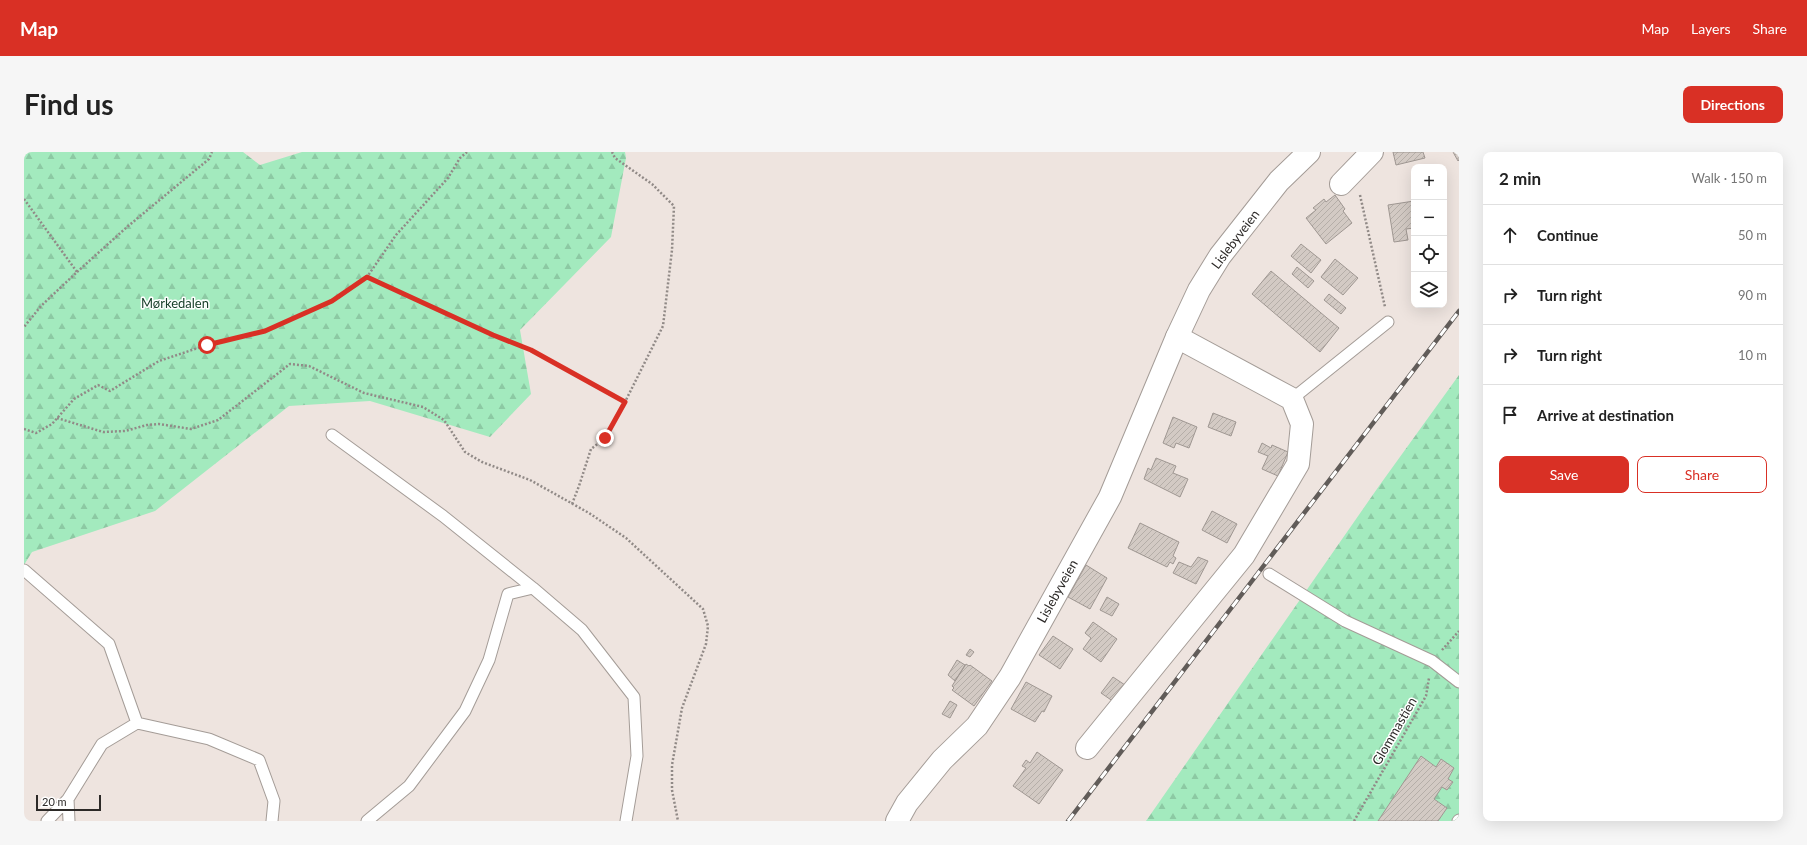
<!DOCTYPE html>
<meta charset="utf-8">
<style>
body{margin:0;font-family:Lato,sans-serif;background:#f6f6f6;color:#222}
.controls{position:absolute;right:12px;top:12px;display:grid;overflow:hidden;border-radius:8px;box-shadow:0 4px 16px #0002}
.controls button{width:36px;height:36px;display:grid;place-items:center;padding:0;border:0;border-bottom:1px solid #e0e0e0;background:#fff;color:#222;font:20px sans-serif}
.scale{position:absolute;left:12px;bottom:10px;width:65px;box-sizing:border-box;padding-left:4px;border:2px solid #2c2927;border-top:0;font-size:11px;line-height:14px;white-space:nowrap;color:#2c2927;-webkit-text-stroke:3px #fff;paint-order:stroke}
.stop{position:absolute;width:12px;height:12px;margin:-9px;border:3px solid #d93025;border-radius:50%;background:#fff}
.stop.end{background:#d93025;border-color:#fff;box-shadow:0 1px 4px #0008}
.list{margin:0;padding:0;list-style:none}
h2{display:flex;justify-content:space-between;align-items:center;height:52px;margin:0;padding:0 16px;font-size:17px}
h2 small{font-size:13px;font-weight:400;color:#767676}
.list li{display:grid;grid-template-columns:26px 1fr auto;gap:12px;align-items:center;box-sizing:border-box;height:60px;padding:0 16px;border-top:1px solid #e0e0e0}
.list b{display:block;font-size:15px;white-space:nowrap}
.list em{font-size:13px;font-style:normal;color:#767676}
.actions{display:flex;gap:8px;padding:12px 16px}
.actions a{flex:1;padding:9px 0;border:1px solid #d93025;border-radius:8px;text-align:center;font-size:14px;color:#d93025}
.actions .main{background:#d93025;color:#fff}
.icon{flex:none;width:22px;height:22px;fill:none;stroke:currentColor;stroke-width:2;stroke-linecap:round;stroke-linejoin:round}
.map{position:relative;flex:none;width:1435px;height:669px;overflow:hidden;border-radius:8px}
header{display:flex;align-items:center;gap:24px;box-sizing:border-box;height:56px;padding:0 20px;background:#d93025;color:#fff}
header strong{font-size:19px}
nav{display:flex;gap:22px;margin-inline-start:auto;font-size:14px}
.intro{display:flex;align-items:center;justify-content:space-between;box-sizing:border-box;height:96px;padding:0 24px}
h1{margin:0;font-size:28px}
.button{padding:10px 18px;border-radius:8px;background:#d93025;color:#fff;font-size:14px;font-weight:700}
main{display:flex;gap:24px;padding:0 24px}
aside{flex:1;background:#fff;border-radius:8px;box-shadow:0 4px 16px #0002}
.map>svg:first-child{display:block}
.forest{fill:url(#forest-firs)}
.building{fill:url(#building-hatch);stroke:#9f9792}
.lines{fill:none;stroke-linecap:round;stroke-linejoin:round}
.lane-casing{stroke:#a49c97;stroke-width:13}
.street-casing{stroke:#a49c97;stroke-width:24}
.secondary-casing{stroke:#a49c97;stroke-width:24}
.path{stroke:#918a87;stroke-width:2.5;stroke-dasharray:2 2;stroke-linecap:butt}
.lane{stroke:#fff;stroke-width:11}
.street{stroke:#fff;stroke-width:22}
.secondary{stroke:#fff;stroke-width:22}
.rail-casing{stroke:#615c59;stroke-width:4.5}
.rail{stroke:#fff;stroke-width:3;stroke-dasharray:9;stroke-linecap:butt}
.route{stroke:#d93025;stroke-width:5}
.labels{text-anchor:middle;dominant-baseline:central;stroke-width:3;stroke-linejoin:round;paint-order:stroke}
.street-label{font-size:13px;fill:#2c2927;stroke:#fff}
.park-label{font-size:13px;fill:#18402a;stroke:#fff}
</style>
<header>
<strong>Map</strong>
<nav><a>Map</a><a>Layers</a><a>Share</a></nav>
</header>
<div class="intro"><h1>Find us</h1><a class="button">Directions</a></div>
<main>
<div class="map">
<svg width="1435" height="669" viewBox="0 0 1435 669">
<defs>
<pattern id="forest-firs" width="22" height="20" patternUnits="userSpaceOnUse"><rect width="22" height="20" fill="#a3eabe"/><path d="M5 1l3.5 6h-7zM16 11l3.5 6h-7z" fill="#8cc9a3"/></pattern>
<pattern id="building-hatch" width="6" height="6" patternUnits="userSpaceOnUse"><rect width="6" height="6" fill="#d3cac4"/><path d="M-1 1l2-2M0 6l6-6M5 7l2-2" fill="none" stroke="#b5aea8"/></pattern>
</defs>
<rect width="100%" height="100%" fill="#eee4df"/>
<path class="forest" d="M0 0H219L236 13 278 0H601L602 6 587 85 496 178 507 242 466 285 346 249 265 254 131 359 8 400 0 413Z
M1435 223V669H1122L1355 334Z"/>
<path class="building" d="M1369 0H1399L1401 6 1372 13Z
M1429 0H1435V8L1434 9Z
M1311 43 1321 57 1319 59 1328 71 1302 92 1282 66 1292 58 1289 56 1300 47 1302 50Z
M1390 49V76L1382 77 1384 88 1370 90 1364 53Z
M1277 92 1297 108 1287 121 1267 104Z
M1311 107 1334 126 1319 143 1297 125Z
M1273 115 1290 129 1284 136 1268 122Z
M1247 119 1315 176 1296 200 1228 142Z
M1305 142 1322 156 1317 162 1300 148Z
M1189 261 1212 270 1207 284 1184 275Z
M1149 265 1173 275 1165 296 1152 291 1150 296 1139 291Z
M1238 291 1247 296 1248 293 1264 300 1254 324 1238 317 1244 304 1234 300Z
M1132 306 1152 314 1149 321 1164 327 1156 345 1120 327 1124 316 1127 318Z
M1188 359 1213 372 1203 391 1178 378Z
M1116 371 1155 390 1149 404 1152 406 1149 412 1146 410 1143 415 1104 396Z
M1174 405 1184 409 1172 432 1149 421 1155 410 1167 415Z
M1062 413 1083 426 1066 457 1044 445Z
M1083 445 1095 452 1088 464 1076 458Z
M1069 470 1093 487 1077 510 1059 497 1067 486 1061 481Z
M1029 484 1049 497 1036 517 1015 503Z
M946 497 950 500 946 505 942 503Z
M933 508 941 513 931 529 924 523Z
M942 512 945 514 946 513 968 529 950 554 928 538 930 536 928 534Z
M1089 525 1104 535 1093 552 1077 541Z
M1002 530 1028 544 1020 560 1018 559 1011 570 987 557Z
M926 549 933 553 926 566 918 562Z
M1013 600 1039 618 1015 652 989 634 1002 616 998 614 1002 608 1006 611Z
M1397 604 1412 615 1417 607 1430 616 1424 627 1429 630 1423 638 1418 635 1410 647 1423 656 1414 669H1354Z"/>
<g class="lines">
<g class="lane-casing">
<path id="lane" d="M1268 247 1364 170
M308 283 419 364 509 436
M0 418 85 492 113 571
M1245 422 1321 469 1408 509 1435 530
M44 647 45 669
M23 669 44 647 78 592 113 571 185 587 235 608 250 649 248 669
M343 669 385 634 441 559 465 508 484 442 509 436 558 478 610 545 613 604 602 669
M1434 669 1435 668"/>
</g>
<g class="street-casing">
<path id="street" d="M1317 32 1348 0
M1063 596 1220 403 1274 312 1278 272 1268 247 1153 185"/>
</g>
<g class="secondary-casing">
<path id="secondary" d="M873 669 883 651 918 608 953 574 986 525 1086 345 1153 185 1175 138 1196 104 1255 29 1285 0"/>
</g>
<path class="path" d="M1336 43 1361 155
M0 47 53 120 17 154 0 175
M53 120 103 75 185 7 188 0
M343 125 469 183 507 198 601 250
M33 266 79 280 101 279 123 273 135 272 167 277 194 268 266 212 285 214 340 241 399 255 420 268 441 300 458 310 506 328 565 361 602 386 679 457 684 474 682 492 658 556 648 613V638L654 669
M0 277 12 281 28 272 50 247 74 233 86 239 135 209 183 193 241 179 308 149 343 125 372 83 424 26 436 6 443 0
M548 352 555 334 567 297 581 286 601 250 639 174 648 98 650 54 628 32 591 6 588 0
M1418 498 1435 479
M1330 669 1402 544 1405 526"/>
<use href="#lane" class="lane"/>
<use href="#street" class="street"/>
<use href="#secondary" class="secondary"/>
<g class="rail-casing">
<path id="rail" d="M1044 669 1435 159"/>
</g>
<use href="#rail" class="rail"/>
</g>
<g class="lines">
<path class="route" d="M183 193 241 179 308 149 343 125 469 183 507 198 601 250 581 286"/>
</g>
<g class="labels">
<g class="street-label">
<text transform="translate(1211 87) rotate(-53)">Lislebyveien</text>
<text transform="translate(1033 439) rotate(-61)">Lislebyveien</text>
<text transform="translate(1370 579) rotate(-60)">Glommastien</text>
</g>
<g class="park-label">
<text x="151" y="151">Mørkedalen</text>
</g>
</g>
</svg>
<div class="controls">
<button>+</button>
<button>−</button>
<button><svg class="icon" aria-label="locate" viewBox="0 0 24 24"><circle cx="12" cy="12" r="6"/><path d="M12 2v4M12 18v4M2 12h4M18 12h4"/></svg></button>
<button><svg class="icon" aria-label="layers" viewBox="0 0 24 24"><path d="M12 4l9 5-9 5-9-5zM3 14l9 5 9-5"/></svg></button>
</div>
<div class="scale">20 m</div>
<div class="stop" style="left:183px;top:193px"></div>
<div class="stop end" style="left:581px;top:286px"></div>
</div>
<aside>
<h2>2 min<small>Walk · 150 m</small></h2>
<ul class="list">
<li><svg class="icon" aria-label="ahead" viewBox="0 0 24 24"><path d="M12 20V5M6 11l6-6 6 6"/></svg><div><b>Continue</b></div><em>50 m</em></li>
<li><svg class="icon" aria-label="right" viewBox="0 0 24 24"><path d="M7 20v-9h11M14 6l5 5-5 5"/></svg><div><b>Turn right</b></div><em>90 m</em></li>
<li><svg class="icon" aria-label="right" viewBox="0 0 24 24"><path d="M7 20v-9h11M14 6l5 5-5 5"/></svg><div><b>Turn right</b></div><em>10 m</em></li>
<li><svg class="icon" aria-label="arrive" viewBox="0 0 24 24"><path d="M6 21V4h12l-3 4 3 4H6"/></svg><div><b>Arrive at destination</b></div></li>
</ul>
<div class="actions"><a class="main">Save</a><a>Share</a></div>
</aside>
</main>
